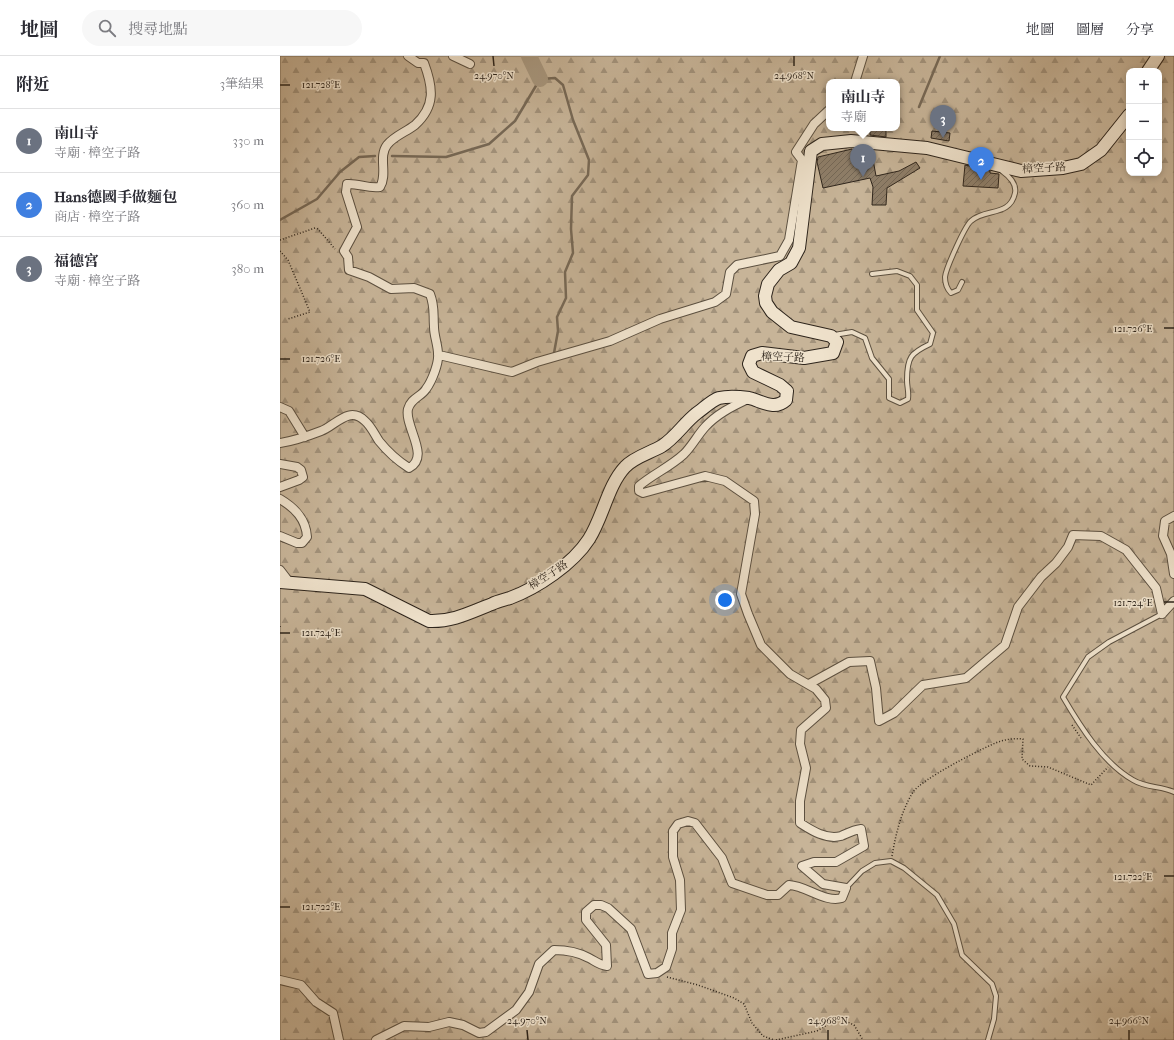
<!DOCTYPE html>
<html lang="zh-TW">
<meta charset="utf-8">
<style>
body{margin:0;font-family:"IM FELL French Canon","Noto Serif TC",serif;background:#f7f7f7;color:#2b2b33}
.controls{position:absolute;right:12px;top:12px;display:grid;overflow:hidden;border-radius:8px;box-shadow:0 2px 6px #0003}
.controls button{width:36px;height:36px;display:grid;place-items:center;padding:0;border:0;border-bottom:1px solid #e1e1e2;background:#fff;color:#2b2b33;font:20px sans-serif}
.you{position:absolute;left:445px;top:544px;width:14px;height:14px;margin:-10px;border:3px solid #fff;border-radius:50%;background:#1a73e8;box-shadow:0 0 0 6px #1a73e833}
.badge{display:grid;place-items:center;width:26px;height:26px;border-radius:50%;background:#0f766e;color:#fff;font-size:13px;font-weight:700}
.pin{position:absolute;translate:-50% -33px;filter:drop-shadow(0 1px 2px #0008)}
.pin::after{content:'';position:absolute;top:21px;width:14px;height:12px;background:inherit;clip-path:polygon(0 0,100% 0,50% 100%)}
.popup{position:absolute;left:546px;top:23px;width:74px;height:52px;box-sizing:border-box;display:grid;place-content:center;border-radius:8px;background:#fff;filter:drop-shadow(0 1px 3px #0005);font-size:13px;white-space:nowrap;color:#7c7c81}
.popup b{font-size:15px;color:#2b2b33}
.popup::after{content:'';position:absolute;left:50%;top:100%;margin-left:-8px;border:8px solid transparent;border-top-color:#fff}
.list{margin:0;padding:0;list-style:none}
h2{display:flex;justify-content:space-between;align-items:center;height:52px;margin:0;padding:0 16px;font-size:17px}
h2 small{font-size:13px;font-weight:400;color:#7c7c81}
.list li{display:grid;grid-template-columns:26px 1fr auto;gap:12px;align-items:center;box-sizing:border-box;height:64px;padding:0 16px;border-top:1px solid #e1e1e2}
.list b{display:block;font-size:15px;white-space:nowrap}
.list p{margin:0;font-size:13px;white-space:nowrap;color:#7c7c81}
.list em{font-size:13px;font-style:normal;color:#7c7c81}
.icon{flex:none;width:22px;height:22px;fill:none;stroke:currentColor;stroke-width:2;stroke-linecap:round;stroke-linejoin:round}
.map{position:relative;flex:none;width:894px;height:984px;overflow:hidden}
header{display:flex;align-items:center;gap:24px;box-sizing:border-box;height:56px;padding:0 20px;background:#fff;border-bottom:1px solid #e1e1e2}
header strong{font-size:19px}
nav{display:flex;gap:22px;margin-inline-start:auto;font-size:14px}
.search{width:280px;height:36px;background:#f7f7f7;display:flex;align-items:center;gap:10px;box-sizing:border-box;padding:0 14px;border-radius:22px;color:#7c7c81;font-size:15px}
main{display:flex}
aside{flex:1;background:#fff}
.map>svg:first-child{display:block}
.forest{fill:url(#forest-firs);stroke:#7a6c5a;fill-rule:evenodd}
.lines{fill:none;stroke-linecap:round;stroke-linejoin:round}
.stream{stroke:#776956;stroke-width:2.5}
.river{stroke:#a8977e;stroke-width:16}
.building{fill:url(#building-hatch);stroke:#2d241b}
.lane-casing{stroke:#5c5040;stroke-width:6}
.street-casing{stroke:#5c5040;stroke-width:10}
.secondary-casing{stroke:#2d241b;stroke-width:14}
.path{stroke:#2d241b;stroke-width:1.5;stroke-dasharray:1 2;stroke-linecap:butt}
.lane{stroke:#efe2cc;stroke-width:4}
.street{stroke:#efe2cc;stroke-width:8}
.secondary{stroke:#efe2cc;stroke-width:12}
.ticks{fill:none;stroke:#2d241b;stroke-width:1.5}
.labels{text-anchor:middle;dominant-baseline:central;stroke-width:3;stroke-linejoin:round;paint-order:stroke}
.street-label{font-size:11px;fill:#2d241b;stroke:#efe2cc}
.ticks-label{font-size:10px;text-anchor:middle;fill:#2d241b;stroke:#efe2cc;stroke-width:3;stroke-linejoin:round;paint-order:stroke}
</style>
<header>
<strong>地圖</strong>
<div class="search"><svg class="icon" aria-label="search" viewBox="0 0 24 24"><circle cx="10" cy="10" r="6"/><path d="M15 15l6 6"/></svg>搜尋地點</div>
<nav><a>地圖</a><a>圖層</a><a>分享</a></nav>
</header>
<main>
<aside>
<h2>附近<small>3筆結果</small></h2>
<ul class="list">
<li><span class="badge" style="background:#6b7280">1</span><div><b>南山寺</b><p>寺廟 · 樟空子路</p></div><em>330 m</em></li>
<li><span class="badge" style="background:#3f7fe0">2</span><div><b>Hans德國手做麵包</b><p>商店 · 樟空子路</p></div><em>360 m</em></li>
<li><span class="badge" style="background:#6b7280">3</span><div><b>福德宮</b><p>寺廟 · 樟空子路</p></div><em>380 m</em></li>
</ul>
</aside>
<div class="map">
<svg width="894" height="984" viewBox="0 0 894 984">
<defs>
<pattern id="forest-firs" width="22" height="20" patternUnits="userSpaceOnUse"><rect width="22" height="20" fill="#c7b498"/><path d="M5 1l3.5 6h-7zM16 11l3.5 6h-7z" fill="#a2927b"/></pattern>
<pattern id="building-hatch" width="6" height="6" patternUnits="userSpaceOnUse"><rect width="6" height="6" fill="#8e7e69"/><path d="M-1 1l2-2M0 6l6-6M5 7l2-2" fill="none" stroke="#746756"/></pattern>
</defs>
<rect width="100%" height="100%" fill="#e7d2b1"/>
<filter id="stains"><feTurbulence type="fractalNoise" baseFrequency=".005" numOctaves="4"/><feColorMatrix values="0 0 0 0 .2 0 0 0 0 .09 0 0 0 0 .02 0 0 0 .5 -.17"/></filter>
<radialGradient id="worn" r=".72"><stop offset=".6" stop-color="#630" stop-opacity="0"/><stop offset="1" stop-color="#630" stop-opacity=".3"/></radialGradient>
<path class="forest" d="M0 0H894V984H0ZM849 15H879V117H849ZM549 26H617V72H549Z"/>
<g class="lines">
<path class="stream" d="M639 51 660 0
M112 100 166 101 209 88 235 65 260 23 275 22 283 29 293 64 309 104 308 119 292 140 291 173 293 197 285 216 286 242 277 261 278 275 274 297
M0 164 37 143 60 116 79 101 95 100"/>
<path class="river" d="M249 0 260 23"/>
</g>
<path class="building" d="M590 72H606V81L590 79Z
M652 75 670 77 669 85 651 82Z
M572 93 573 96 583 94 584 99 592 98 596 120 619 115 636 106 640 112 607 132 606 149H592L593 131 590 122 543 132 537 106 538 101Z
M685 109 710 115V117L719 118 718 132 683 130Z"/>
<g class="lines">
<g class="lane-casing">
<path id="lane" d="M682 226 678 234 671 237C667 233 665 227 665 221 666 212 685 170 691 165 705 152 730 161 735 137 737 127 729 120 722 115
M554 279 572 276 585 282 592 302 609 323V342L620 347 628 343C629 336 627 331 627 324 627 301 631 297 650 288L653 277 637 254V229L630 220 617 215 592 218
M882 558 829 586 808 601 783 641C800 670 823 707 853 724 866 732 881 730 894 736
M566 832 582 815 595 807 611 805 624 812 657 839 674 868 682 899 712 928 716 940 714 963 708 984"/>
</g>
<g class="street-casing">
<path id="street" d="M173 0 190 8
M575 26 583 0
M526 105 522 104 516 96 534 68 549 54
M159 299 232 316 257 306 330 285 380 263 435 246 446 238 450 216 457 209 500 200 509 184 522 104
M0 351 9 355 25 381
M0 387C14 385 28 380 41 375 55 370 69 349 85 365 91 370 95 379 99 385 107 395 118 405 129 412 151 401 124 370 128 353 131 342 141 341 146 333 152 325 159 307 158 298 158 289 154 280 154 271 153 257 155 251 150 238L134 232 111 233 89 221 69 214 68 201 64 195 77 171 66 136 67 128C78 127 89 133 100 131 108 118 98 101 107 89 114 80 126 76 135 69 156 50 153 31 144 7H138L128 0
M0 408 17 411 21 414 23 421 19 424 0 431
M0 443C15 452 26 463 27 481L22 487H17L0 480
M894 460 885 465 883 480 891 498 894 518
M0 514 10 527
M882 558 894 545
M529 628 569 606 590 605 596 632 599 665 614 657 643 629 686 622 725 589 738 551 761 521 776 507 788 491 793 479 821 480 846 494 876 532 882 558
M0 924 21 929 36 946 53 957 59 984
M96 984 124 970 149 971 169 966 183 969 199 977 206 976 236 954 249 936 259 908 274 894C286 894 298 896 309 902 315 905 319 909 327 910L326 889 306 864V856L314 849H321L328 852 351 873 368 918 377 917 386 911 392 893V877L401 854 400 824 393 801V775L398 768 408 765 415 767 442 802 452 827 487 839H498L509 829C527 830 545 847 562 842L566 832 543 828 522 810 534 806H556L584 790 581 773C573 774 568 777 561 780 546 784 531 774 520 767V745L526 712 520 688 521 674 546 652 545 644 536 633 510 618 481 589 468 558 461 538 475 458 474 445 445 425 425 420 363 437 359 435V430C373 418 390 411 404 398 412 390 417 380 425 371 437 358 451 351 468 343"/>
</g>
<g class="secondary-casing">
<path id="secondary" d="M868 15 878 0
M0 526 85 533 149 565C173 566 191 556 212 548 218 545 224 544 230 542 257 532 293 508 309 483 323 461 328 429 345 411 354 401 370 397 382 390 396 381 404 367 417 357 423 353 432 344 439 342 447 340 462 341 469 342 482 345 494 355 506 344L507 335 500 329 473 316 469 308 472 300 482 297 524 302 553 297 557 286 551 280 511 271 492 256 486 247 485 240 488 228 499 214 511 207 519 192 531 95 542 88 571 85 647 92 741 115 783 112 801 108 821 94 849 59"/>
</g>
<path class="path" d="M0 184 35 172 38 173 55 193
M0 195 8 204 30 256 8 263
M0 570V573
M792 669 801 682
M612 800C616 777 621 756 633 736 641 724 695 696 711 689 721 684 732 682 743 683L742 703 750 710 768 711 811 729 828 711
M387 921 418 929 454 942 464 948 472 967 483 980 494 984
M496 984 537 975 559 962 574 969 583 984"/>
<use href="#lane" class="lane"/>
<use href="#street" class="street"/>
<use href="#secondary" class="secondary"/>
</g>
<path class="ticks" d="M213 0 214 10M514 0V10M0 29H10M884 272H894M0 303H10M884 546H894M0 577H10M884 820H894M0 851H10M247 974 248 984M548 974V984M849 974V984"/>
<g class="labels">
<g class="street-label">
<text transform="translate(764 112) rotate(-3)">樟空子路</text>
<text transform="translate(503 301) rotate(2)">樟空子路</text>
<text transform="translate(268 519) rotate(-33)">樟空子路</text>
</g>
</g>
<g class="ticks-label">
<text x="214" y="23">24.970°N</text>
<text x="514" y="23">24.968°N</text>
<text x="41" y="32">121.728°E</text>
<text x="853" y="276">121.726°E</text>
<text x="41" y="306">121.726°E</text>
<text x="853" y="550">121.724°E</text>
<text x="41" y="580">121.724°E</text>
<text x="853" y="824">121.722°E</text>
<text x="41" y="854">121.722°E</text>
<text x="247" y="968">24.970°N</text>
<text x="548" y="968">24.968°N</text>
<text x="849" y="968">24.966°N</text>
</g>
<rect width="100%" height="100%" filter="url(#stains)"/>
<rect width="100%" height="100%" fill="url(#worn)"/>
</svg>
<div class="controls">
<button>+</button>
<button>−</button>
<button><svg class="icon" aria-label="locate" viewBox="0 0 24 24"><circle cx="12" cy="12" r="6"/><path d="M12 2v4M12 18v4M2 12h4M18 12h4"/></svg></button>
</div>
<div class="you"></div>
<div class="pin badge" style="left:583px;top:121px;background:#6b7280">1</div>
<div class="popup"><b>南山寺</b>寺廟</div>
<div class="pin badge" style="left:701px;top:124px;background:#3f7fe0">2</div>
<div class="pin badge" style="left:663px;top:82px;background:#6b7280">3</div>
</div>
</main>
